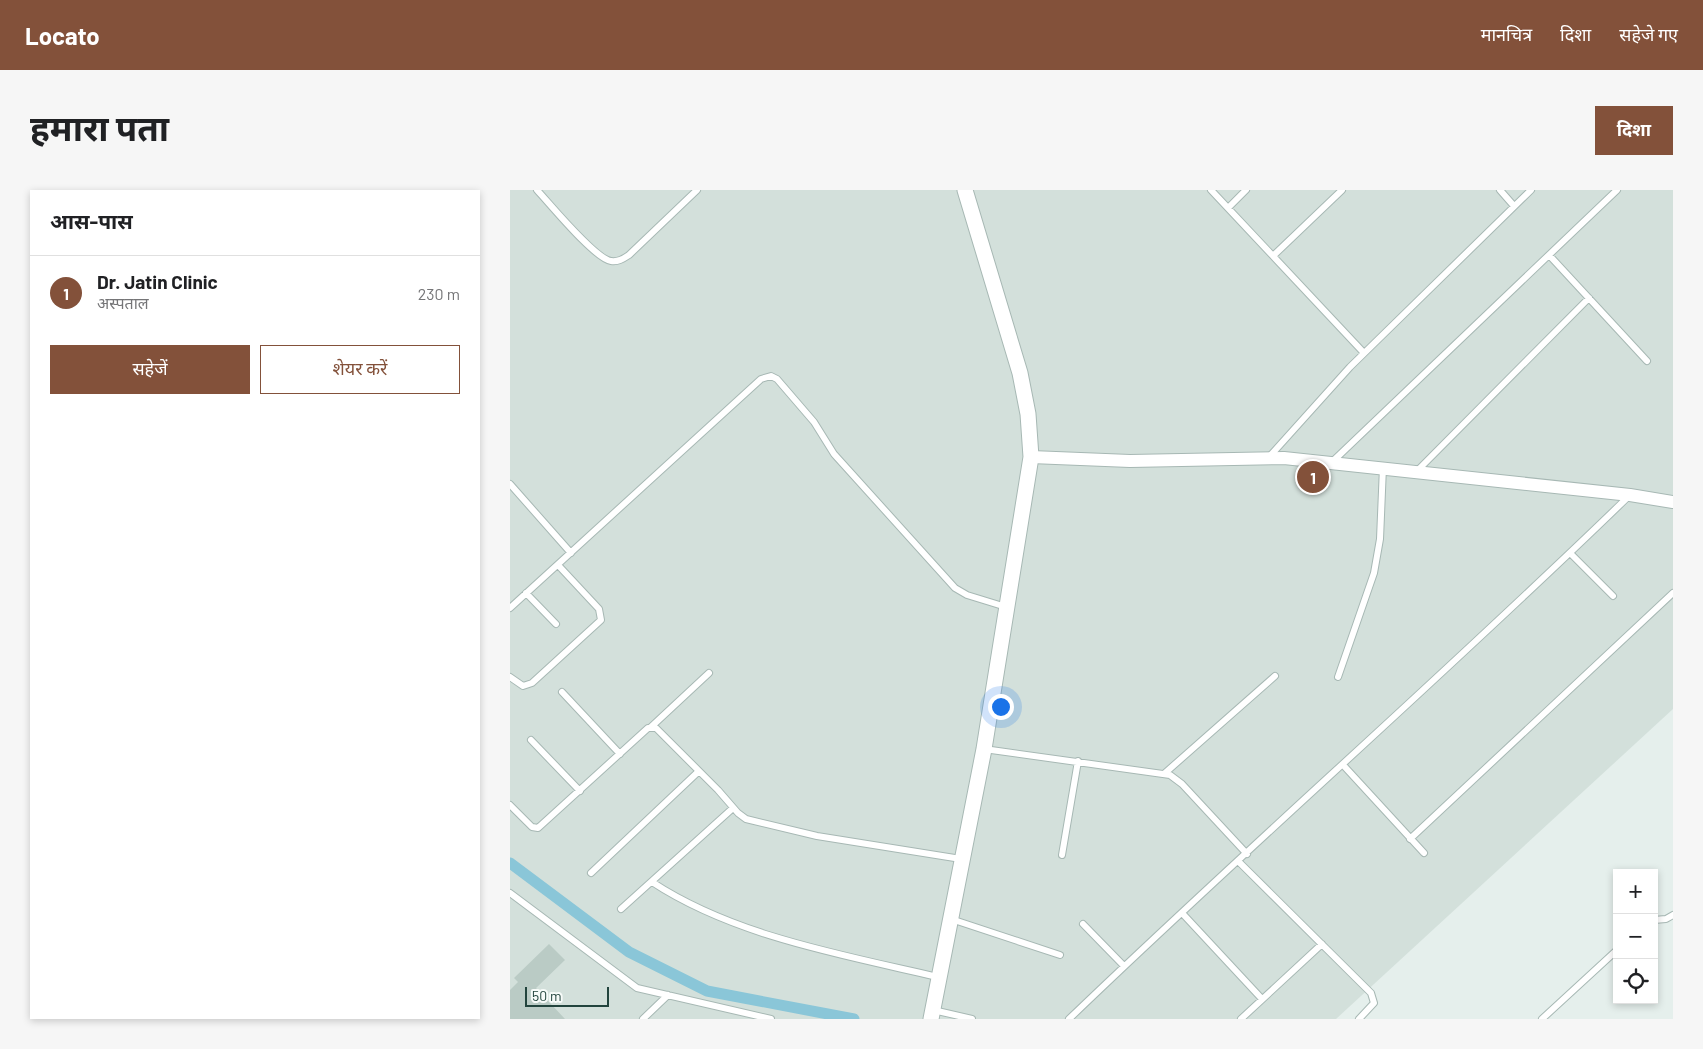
<!DOCTYPE html>
<html lang="hi">
<meta charset="utf-8">
<style>
body{margin:0;font-family:Barlow,"Noto Sans Devanagari",sans-serif;background:#f6f6f6;color:#202124}
.controls{position:absolute;right:15px;bottom:15px;display:grid;overflow:hidden;border-radius:0px;box-shadow:0 2px 8px #0003}
.controls button{width:45px;height:45px;display:grid;place-items:center;padding:0;border:0;border-bottom:1px solid #e0e0e0;background:#fff;color:#202124;font:25px sans-serif}
.scale{position:absolute;left:15px;bottom:12px;width:84px;box-sizing:border-box;padding-left:5px;border:2px solid #22443d;border-top:0;font-size:14px;line-height:18px;white-space:nowrap;color:#22443d;-webkit-text-stroke:4px #f7fbf9;paint-order:stroke}
.you{position:absolute;left:490px;top:516px;width:18px;height:18px;margin:-12px;border:4px solid #fff;border-radius:50%;background:#1a73e8;box-shadow:0 0 0 8px #1a73e833}
.badge{display:grid;place-items:center;width:32px;height:32px;border-radius:50%;background:#83513a;color:#fff;font-size:16px;font-weight:700}
.pin{position:absolute;translate:-50% -50%;border:2px solid #fff;box-shadow:0 1px 5px #0006}
.list{margin:0;padding:0;list-style:none}
h2{display:flex;justify-content:space-between;align-items:center;height:65px;margin:0;padding:0 20px;font-size:21px}
h2 small{font-size:16px;font-weight:400;color:#757577}
.list li{display:grid;grid-template-columns:32px 1fr auto;gap:15px;align-items:center;box-sizing:border-box;height:75px;padding:0 20px;border-top:1px solid #e0e0e0}
.list b{display:block;font-size:19px;white-space:nowrap}
.list p{margin:0;font-size:16px;white-space:nowrap;color:#757577}
.list em{font-size:16px;font-style:normal;color:#757577}
.actions{display:flex;gap:10px;padding:15px 20px}
.actions a{flex:1;padding:11px 0;border:1px solid #83513a;border-radius:0px;text-align:center;font-size:18px;color:#83513a}
.actions .main{background:#83513a;color:#fff}
.icon{flex:none;width:28px;height:28px;fill:none;stroke:currentColor;stroke-width:2;stroke-linecap:round;stroke-linejoin:round}
.map{position:relative;flex:none;width:1163px;height:829px;overflow:hidden;border-radius:0px}
header{display:flex;align-items:center;gap:30px;box-sizing:border-box;height:70px;padding:0 25px;background:#83513a;color:#fff}
header strong{font-size:24px}
nav{display:flex;gap:28px;margin-inline-start:auto;font-size:18px}
.intro{display:flex;align-items:center;justify-content:space-between;box-sizing:border-box;height:120px;padding:0 30px}
h1{margin:0;font-size:35px}
.button{padding:12px 22px;border-radius:0px;background:#83513a;color:#fff;font-size:18px;font-weight:700}
main{display:flex;gap:30px;padding:0 30px}
aside{flex:1;background:#fff;border-radius:0px;box-shadow:0 2px 8px #0003}
.map>svg:first-child{display:block}
.built{fill:#d3e0db}
.lines{fill:none;stroke-linecap:round;stroke-linejoin:round}
.canal{stroke:#8ac6d8;stroke-width:11}
.building{fill:#bacbc5}
.service-casing{stroke:#a7b8b4;stroke-width:8}
.minor-casing{stroke:#a7b8b4;stroke-width:14}
.tertiary-casing{stroke:#a7b8b4;stroke-width:17}
.service{stroke:#fff;stroke-width:6}
.minor{stroke:#fff;stroke-width:12}
.tertiary{stroke:#fff;stroke-width:15}
</style>
<header>
<strong>Locato</strong>
<nav><a>मानचित्र</a><a>दिशा</a><a>सहेजे गए</a></nav>
</header>
<div class="intro"><h1>हमारा पता</h1><a class="button">दिशा</a></div>
<main>
<aside>
<h2>आस-पास<small></small></h2>
<ul class="list">
<li><span class="badge">1</span><div><b>Dr. Jatin Clinic</b><p>अस्पताल</p></div><em>230 m</em></li>
</ul>
<div class="actions"><a class="main">सहेजें</a><a>शेयर करें</a></div>
</aside>
<div class="map">
<svg width="1163" height="829" viewBox="0 0 1163 829">
<rect width="100%" height="100%" fill="#e5efec"/>
<path class="built" d="M0 0H1163V519L826 829H0Z"/>
<g class="lines">
<path class="canal" d="M0 673 119 762 197 801 344 829"/>
</g>
<path class="building" d="M790 278 818 281V291L790 290Z
M39 754 55 770 26 798 55 829H0V800L8 792 4 788Z"/>
<g class="lines">
<g class="service-casing">
<path id="service" d="M27 0C40 14 85 69 101 71 108 72 113 69 119 65L187 0
M701 0 854 163
M990 0 1004 16
M718 18 736 0
M1039 65 1137 171
M763 66 832 0
M759 267 840 177 1021 0
M822 272 1107 0
M907 281 1079 108
M0 294 61 363
M1060 363 1103 406
M16 403 46 434
M0 418 251 189 261 186 267 189 304 232 324 264 445 398 457 405 496 417
M0 487 13 496 22 493 91 430 89 419 48 375
M828 487 864 383 870 349 873 277
M52 502 110 564
M141 537 199 483
M21 550 70 601
M474 559 660 585 672 594 737 664
M834 576 914 663
M655 583 765 486
M0 615 22 637 28 638 138 538H146L208 600 228 623 236 629 307 646 451 669
M900 649 1163 403
M552 665 568 571
M729 672 861 803 864 813 849 829
M81 683 189 581
M142 692C224 746 333 765 428 787
M0 703 127 798 261 829
M111 719 223 618
M672 723 752 809
M441 729 550 765
M1144 730 1156 729 1163 725
M573 734 614 776
M423 820 462 829
M133 829 158 805
M559 829C743 652 936 484 1119 306
M731 829 812 754
M1032 829 1107 760"/>
</g>
<g class="minor-casing">
<path id="minor" d="M521 267 620 271 774 268 1120 305 1163 312"/>
</g>
<g class="tertiary-casing">
<path id="tertiary" d="M421 829 474 559 521 267 518 224 510 183 455 0"/>
</g>
<use href="#service" class="service"/>
<use href="#minor" class="minor"/>
<use href="#tertiary" class="tertiary"/>
</g>
</svg>
<div class="controls">
<button>+</button>
<button>−</button>
<button><svg class="icon" aria-label="locate" viewBox="0 0 24 24"><circle cx="12" cy="12" r="6"/><path d="M12 2v4M12 18v4M2 12h4M18 12h4"/></svg></button>
</div>
<div class="scale">50 m</div>
<div class="you"></div>
<div class="pin badge" style="left:803px;top:287px">1</div>
</div>
</main>
